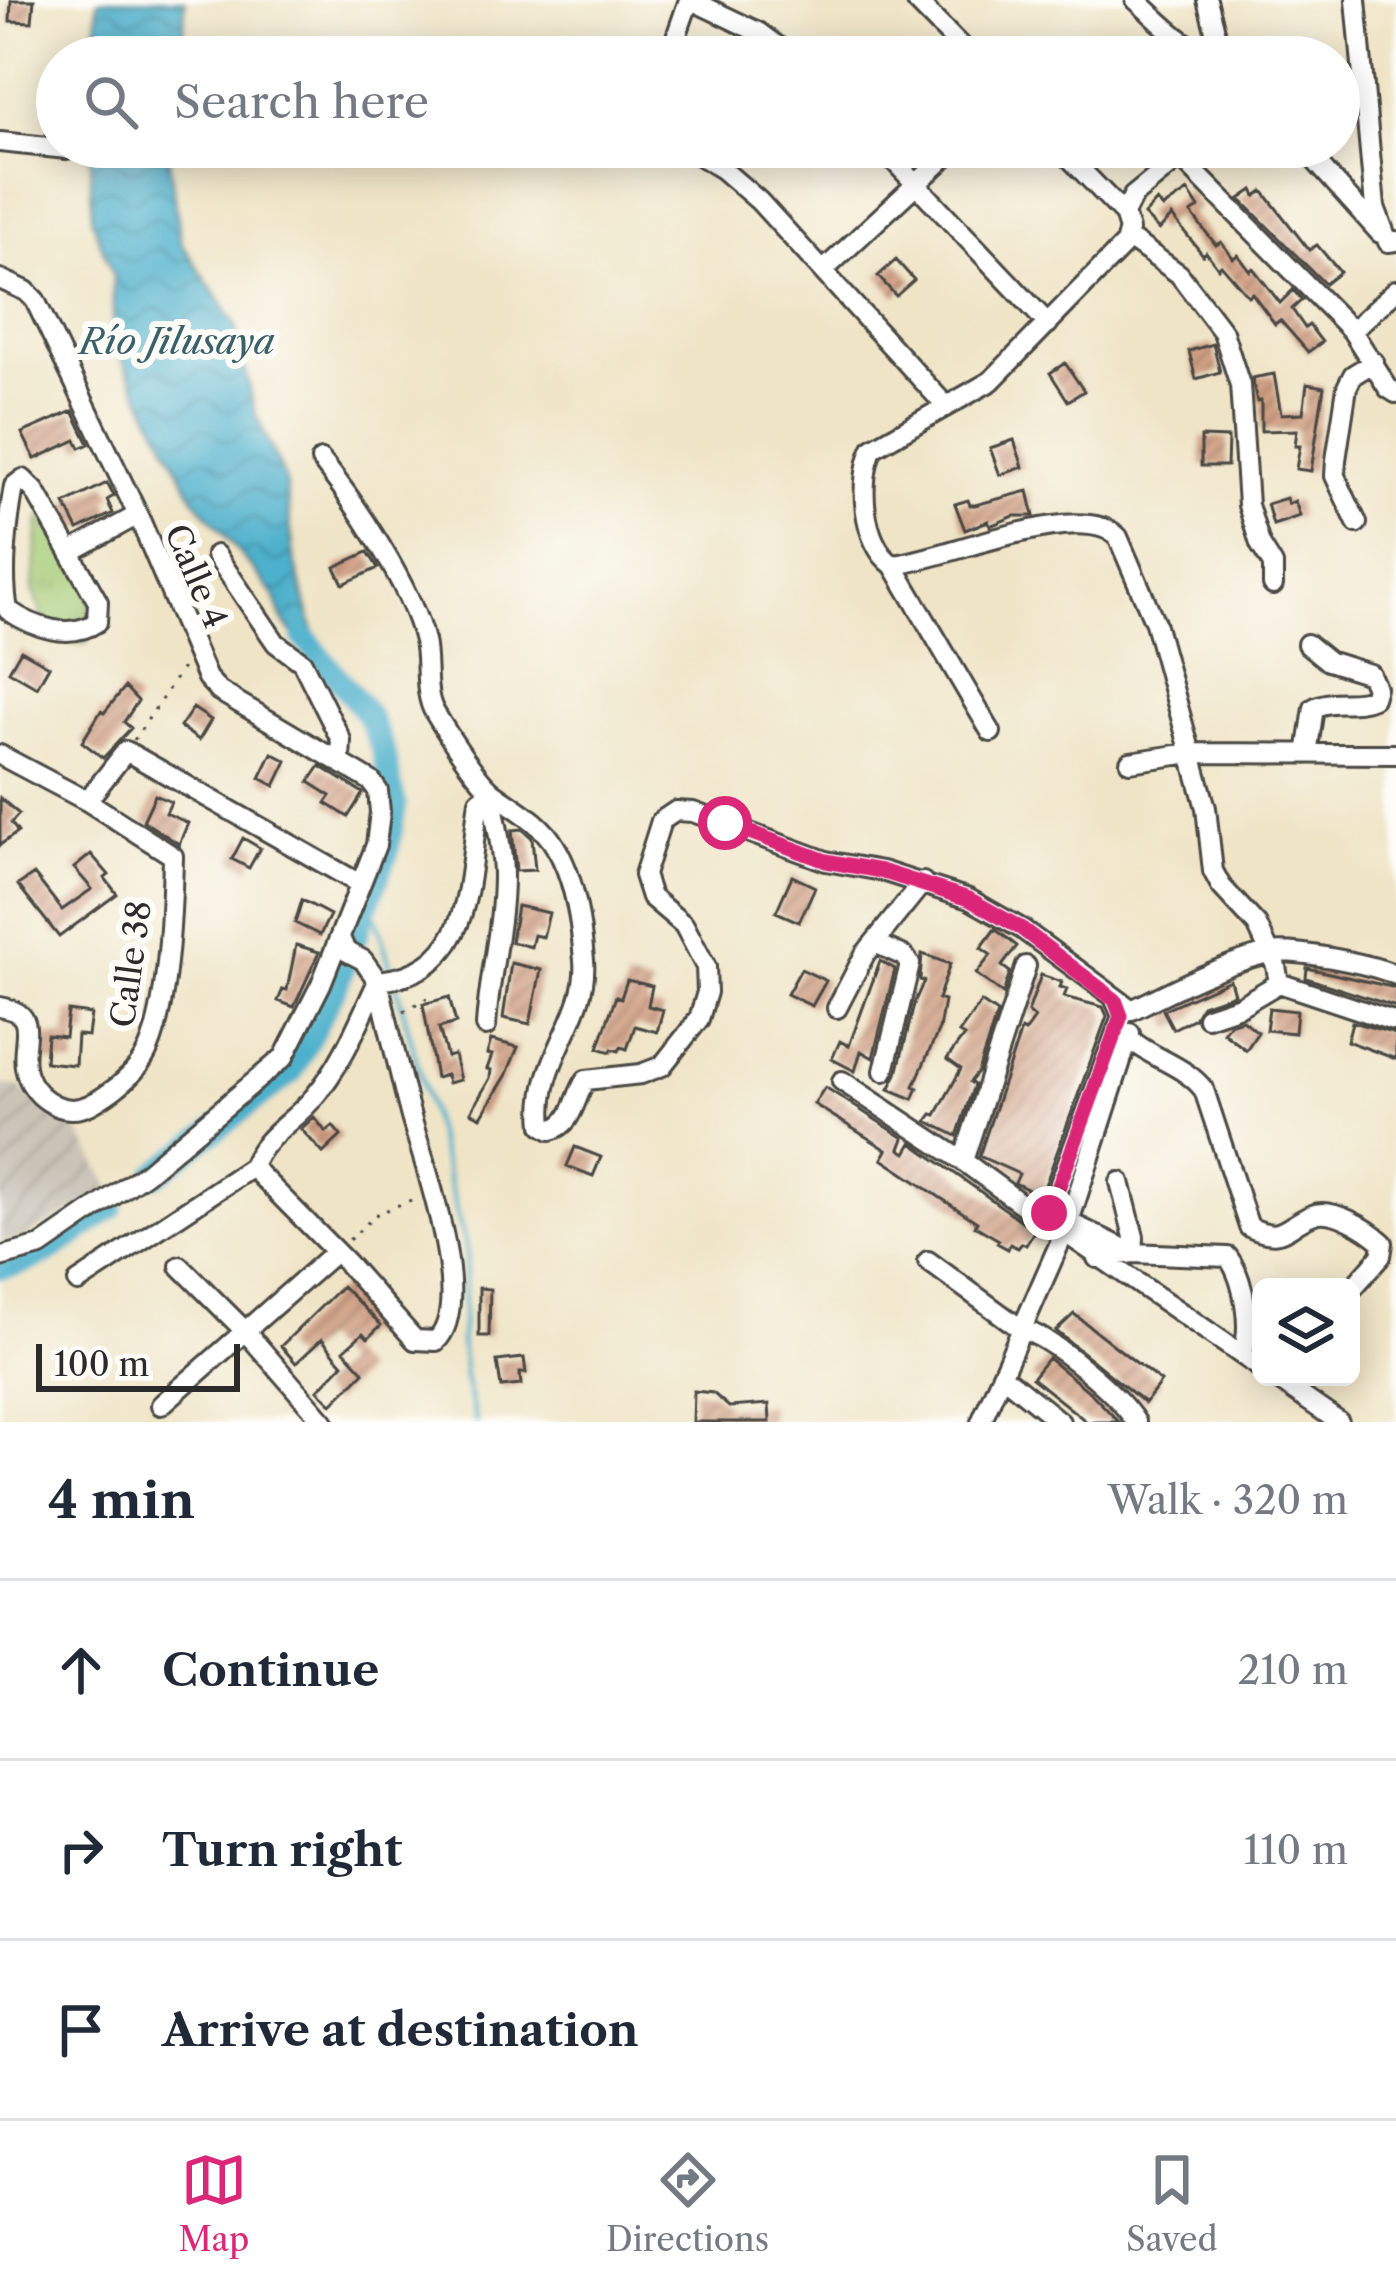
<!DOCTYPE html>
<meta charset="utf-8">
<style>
body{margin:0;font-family:"Libre Caslon Text",serif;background:#f2f2f3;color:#1f2937}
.controls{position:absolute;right:36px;bottom:36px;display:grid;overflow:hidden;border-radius:18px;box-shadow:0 6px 30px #0003}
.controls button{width:108px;height:108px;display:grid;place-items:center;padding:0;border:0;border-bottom:3px solid #e0e1e3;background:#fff;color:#1f2937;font:60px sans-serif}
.scale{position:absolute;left:36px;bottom:30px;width:204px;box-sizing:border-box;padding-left:12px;border:6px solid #2b2b2b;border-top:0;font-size:33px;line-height:42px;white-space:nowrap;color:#2b2b2b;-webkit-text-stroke:9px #fdfcf7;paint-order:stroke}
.stop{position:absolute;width:36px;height:36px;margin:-27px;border:9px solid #db2777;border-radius:50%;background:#fff}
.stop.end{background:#db2777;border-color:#fff;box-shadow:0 3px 12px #0008}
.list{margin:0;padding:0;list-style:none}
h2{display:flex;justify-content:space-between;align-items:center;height:156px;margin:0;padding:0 48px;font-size:51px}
h2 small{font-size:39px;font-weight:400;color:#747a83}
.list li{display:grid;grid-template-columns:78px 1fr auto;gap:36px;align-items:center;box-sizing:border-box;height:180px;padding:0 48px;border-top:3px solid #e0e1e3}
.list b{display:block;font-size:45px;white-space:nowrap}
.list em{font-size:39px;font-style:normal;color:#747a83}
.icon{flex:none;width:66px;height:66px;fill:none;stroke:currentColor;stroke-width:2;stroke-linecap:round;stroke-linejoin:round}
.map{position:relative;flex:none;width:1396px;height:1422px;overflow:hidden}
.search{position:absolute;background:#fff;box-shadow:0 6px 30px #0003;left:36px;right:36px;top:36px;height:132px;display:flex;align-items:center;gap:30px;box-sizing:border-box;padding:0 42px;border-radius:66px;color:#747a83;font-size:45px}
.sheet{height:696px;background:#fff}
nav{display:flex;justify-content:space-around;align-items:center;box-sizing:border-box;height:168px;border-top:3px solid #e0e1e3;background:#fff;font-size:33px;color:#747a83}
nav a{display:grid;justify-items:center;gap:6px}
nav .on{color:#db2777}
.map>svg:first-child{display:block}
.industrial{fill:url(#industrial-furrows)}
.park{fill:url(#park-tufts);stroke:#687b50;stroke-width:3}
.water{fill:url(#water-waves);stroke:#3c6e7c;stroke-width:3}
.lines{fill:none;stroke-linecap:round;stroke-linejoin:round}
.stream{stroke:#4db0cc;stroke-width:4.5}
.river{stroke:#4db0cc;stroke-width:24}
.building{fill:url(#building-hatch)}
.minor-casing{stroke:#484742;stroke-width:24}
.path{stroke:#484742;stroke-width:3;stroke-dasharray:3 9;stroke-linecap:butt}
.minor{stroke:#fff;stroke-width:18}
.route{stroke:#db2777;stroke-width:15}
.labels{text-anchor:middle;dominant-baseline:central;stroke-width:12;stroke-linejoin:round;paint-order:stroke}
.street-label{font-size:33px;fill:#2b2b2b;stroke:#fdfcf7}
.water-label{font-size:36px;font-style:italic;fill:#39606b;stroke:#fdfcf7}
</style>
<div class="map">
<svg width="1396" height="1422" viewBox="0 0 1396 1422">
<defs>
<pattern id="industrial-furrows" width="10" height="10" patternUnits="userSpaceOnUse" patternTransform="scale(3)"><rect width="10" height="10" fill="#c9c3b8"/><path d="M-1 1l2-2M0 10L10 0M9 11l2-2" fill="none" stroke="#ada89e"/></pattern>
<pattern id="park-tufts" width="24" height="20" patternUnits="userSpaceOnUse" patternTransform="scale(3)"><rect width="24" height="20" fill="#a5cb76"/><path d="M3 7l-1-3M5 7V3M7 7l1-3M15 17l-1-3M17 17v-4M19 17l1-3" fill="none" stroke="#8eae66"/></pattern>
<pattern id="water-waves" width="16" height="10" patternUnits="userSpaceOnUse" patternTransform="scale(3)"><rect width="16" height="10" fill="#4db0cc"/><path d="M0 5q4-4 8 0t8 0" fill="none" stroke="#408fa6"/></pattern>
<pattern id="building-hatch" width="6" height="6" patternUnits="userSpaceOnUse" patternTransform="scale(3)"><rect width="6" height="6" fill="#d09f83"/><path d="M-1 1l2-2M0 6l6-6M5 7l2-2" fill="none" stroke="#a9826b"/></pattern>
</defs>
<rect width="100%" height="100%" fill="#fdfcf7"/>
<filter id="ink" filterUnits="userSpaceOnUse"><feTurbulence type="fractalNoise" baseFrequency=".00833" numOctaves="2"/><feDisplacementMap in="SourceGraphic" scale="24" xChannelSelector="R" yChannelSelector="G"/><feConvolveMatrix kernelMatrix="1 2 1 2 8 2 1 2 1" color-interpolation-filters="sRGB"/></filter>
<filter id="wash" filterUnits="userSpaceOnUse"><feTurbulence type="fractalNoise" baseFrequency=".004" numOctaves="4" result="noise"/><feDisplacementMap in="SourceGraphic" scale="48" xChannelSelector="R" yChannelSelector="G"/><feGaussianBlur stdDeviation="2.7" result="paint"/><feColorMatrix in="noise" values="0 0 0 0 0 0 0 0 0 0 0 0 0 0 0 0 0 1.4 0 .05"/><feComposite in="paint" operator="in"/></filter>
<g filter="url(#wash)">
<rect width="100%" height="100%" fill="#efe4c6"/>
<path class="industrial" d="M0 1084 21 1088 39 1105 71 1118 112 1190 18 1240 0 1242Z"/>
<path class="park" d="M44 513 88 585 95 631 85 644 69 642 48 631 33 590 39 522Z"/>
<path class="water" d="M98 0H185L183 57H95Z
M90 147H167L181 242 235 324 255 413 285 479 294 558 327 681 283 620 274 595 194 498 113 342V275L92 220Z"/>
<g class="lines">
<path class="stream" d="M369 895 392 972
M396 983 467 1251 461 1340 465 1378 476 1422"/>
<path class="river" d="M155 1175 291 1073 337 984 387 852 395 806 383 750 368 715 304 637
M0 1267C42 1264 79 1231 112 1207"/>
</g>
<g id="blocks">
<path class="building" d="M11 0H34L32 22 10 21Z
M1253 190 1256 196 1263 191 1309 250 1317 245 1340 272 1325 284 1240 199Z
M1188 191 1199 208 1191 213 1216 245 1221 242 1233 258 1238 255 1250 271 1253 268 1280 303 1293 290 1302 300 1292 309 1305 328 1309 325 1322 342 1308 352 1280 320 1275 324 1252 293 1248 296 1221 265 1218 268 1206 252 1203 255 1172 216 1159 230 1144 215 1157 201 1163 208Z
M896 260 914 280 896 296 878 276Z
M1213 344 1220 372 1196 379 1189 351Z
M1065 363 1084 391 1068 401 1050 373Z
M1274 374 1281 414 1303 413 1307 384 1324 387 1311 471 1296 469 1300 446H1295L1297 430 1261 431V401L1257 402 1252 378Z
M73 411 89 444 80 448 76 440 35 459 22 433Z
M1201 437 1228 438 1227 466H1201Z
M1014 440 1023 467 1000 475 990 448Z
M107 483 114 496 107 500 113 513 78 530 65 504Z
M1028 491 1034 516H1014L990 526 988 521 965 530 955 504 968 500 970 505H975Z
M1286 498 1288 504 1295 501 1300 516 1273 525 1267 504Z
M368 552 378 568 343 584 335 567Z
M21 650 49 666 37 687 9 671Z
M125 687 138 701 124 722 131 728 103 758 82 742 101 711 104 713Z
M193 708 211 720 199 740 180 727Z
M272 753 287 761 275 786 260 778Z
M320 766 363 793 348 817 326 803 331 796 309 782Z
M155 795 171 802 166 813 188 823 179 844 143 821Z
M0 798 19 814 11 823 18 832 0 845Z
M522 829 532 838 535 870 516 871 512 830Z
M243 838 260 848 249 868 232 859Z
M91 854 109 875 105 878 117 894 59 937 18 885 34 874 62 910 92 889 74 868Z
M792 876 815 887 799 922 776 912Z
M302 900 330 915 320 935 295 923Z
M517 906 549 913 543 937 534 935 531 947 511 942Z
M995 929 1017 946 1002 966 1010 972 1003 994 976 974 991 955 981 948Z
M296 945 319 952 294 1007 278 1001 283 989 287 990Z
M922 954 950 964 938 999 944 1001 939 1029 914 1086 918 1088 913 1099 889 1089 897 1074 915 1001 924 981 920 980Z
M880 961 895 969 873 1058 861 1051 855 1071 832 1059 840 1041 849 1046Z
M511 963 541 970 530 1024 503 1018Z
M1307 968 1396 988V1007L1306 978Z
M801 969 826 981 812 1006 787 994Z
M1041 975 1062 982 1060 987 1067 989 1064 997 1103 1007 1107 1016 1041 1196 1015 1183 1019 1174 979 1156 1021 1030 1025 1032 1035 1018 1028 1012Z
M627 980 652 986 648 1006 663 1010 657 1032 635 1026 627 1049 621 1047 619 1051 612 1049 611 1052 598 1048 616 996 621 998Z
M1230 980 1234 994 1202 1005 1194 1018 1173 1029 1163 1010Z
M449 997 456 1023 439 1028 447 1057 454 1055 460 1080 448 1083 446 1075 436 1078 423 1004Z
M981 1002 997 1013 978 1072 970 1082 974 1085 957 1136 927 1121 932 1114 936 1115 961 1069 947 1059 964 1036 959 1033Z
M1269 1008 1297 1011 1295 1033 1266 1030Z
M68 1011 91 1014 88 1036 77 1035 75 1065 45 1062 47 1035 65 1037Z
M1242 1020 1258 1032 1246 1050 1223 1032 1229 1024Z
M1352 1022 1396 1034V1059L1347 1041Z
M491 1040 518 1047 506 1076 481 1117 471 1112 490 1078 491 1070 487 1069 492 1055 487 1054Z
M825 1087 904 1138 900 1149 906 1153 912 1143 1023 1222 1037 1226 1026 1245 1022 1243 1018 1248 1010 1244 1008 1249 997 1243 999 1240 975 1226 977 1222 882 1159 887 1150 814 1104Z
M314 1117 326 1132 333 1126 341 1136 323 1153 301 1129Z
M575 1147 601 1157 593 1176 567 1166Z
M342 1286 381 1325 368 1338 363 1333 344 1350 364 1372 332 1404 318 1390 343 1364 336 1356 322 1339 296 1363 281 1346Z
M479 1288 490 1289 489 1336H479Z
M1074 1314 1161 1382 1145 1403 1056 1331Z
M524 1358 526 1373H520L521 1385 501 1387 497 1361Z
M1048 1358 1091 1393 1119 1422H1087L1032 1378Z
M694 1391 713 1393 729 1407 769 1404 770 1422H693Z"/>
</g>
</g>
<g filter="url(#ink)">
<use href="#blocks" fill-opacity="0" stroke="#484742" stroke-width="3"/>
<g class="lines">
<g class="minor-casing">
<path id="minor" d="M691 0 758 32 792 57
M1136 0C1158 19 1189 56 1219 54
M1207 0 1222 57
M1356 0 1375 207 1388 242 1396 241
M917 2 971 57
M669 57 689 0
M0 142 67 149
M686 147 722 169 759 201 945 405
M881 147 1048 324
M1059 147 1124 214
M1193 147 1133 196 1124 214 1129 230 1125 244 991 381 873 448C858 479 862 544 893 565 943 560 1081 498 1118 537L1155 623 1206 808 1213 871 1221 886 1257 925 1276 966 1279 983
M1303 147 1380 233
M1181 158 1352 331 1388 388 1396 393
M1129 238 1179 274 1223 332 1240 385 1248 505 1260 544 1273 565V585
M824 270 956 147
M0 279 26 291 35 300 138 515 207 678 219 691 371 781 378 791 380 812 376 845 321 984 284 1057 145 1174 41 1246 0 1257
M1352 331 1396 290
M321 460C356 504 411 586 424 641 429 663 423 693 435 713 447 733 476 779 494 793 516 809 541 822 555 846 575 878 581 924 584 960 589 1019 535 1059 543 1125L551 1130C574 1124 574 1097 586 1080L641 1074 662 1066 699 1019 707 992 706 967 684 925 651 897 644 875 661 821 676 811 693 812 826 861 882 871 969 899 1022 929 1132 1010C1174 989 1218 966 1264 954 1289 947 1371 964 1396 975
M23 479 35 491 98 602 97 622C70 640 34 628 8 610 1 572 7 525 14 486Z
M1357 523 1335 476 1336 460 1347 387 1353 375 1374 362
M70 552 138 515
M216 555 276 643 302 662 341 740 340 760
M893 565 991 732
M1307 754 1314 708C1333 698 1354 707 1373 698L1376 688 1370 674 1328 661 1307 644
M0 755 87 801 173 856C172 906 168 1014 145 1056 136 1072 121 1085 106 1095 96 1102 85 1109 72 1109 59 1109 49 1103 40 1095 1 1057 54 1016 0 1007
M1130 762 1190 753 1396 754
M87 801 126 751 360 884
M875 943 904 956 910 964 884 1071
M378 981C478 972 467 873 479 801L491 791
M837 1008 865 954 923 882
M1207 1017 1240 1006 1279 983 1393 1021
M486 1026C489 975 503 927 503 876 503 848 495 819 491 791
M1130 1039C1153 1059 1186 1066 1204 1090L1249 1227C1284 1243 1283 1227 1312 1215 1332 1206 1368 1229 1383 1243L1381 1256 1351 1290
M842 1081 963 1161 1031 1211 1049 1213 1122 1016 1115 1000
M963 1161 1026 966
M252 1167 346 1262 415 1340 436 1341C475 1304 424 1164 411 1117 399 1072 389 1027 378 981L363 960 346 951 340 938
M1120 1182 1134 1237 1133 1253
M1069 1222 1133 1253
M1064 1232 1261 1368
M1097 1258 1133 1253 1228 1257C1244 1279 1253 1329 1242 1354
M928 1261 1021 1329C1053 1338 1118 1394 1136 1422
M180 1266 246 1332 324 1422
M78 1282 252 1167C264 1135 293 1123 314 1097 343 1063 359 1021 378 981
M1003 1376 1060 1422
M1274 1377 1339 1422
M161 1405 334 1253
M981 1422 1069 1222 1130 1033"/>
</g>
<path class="path" d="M134 740 186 663
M404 1011 433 995
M349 1240 377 1214 416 1198"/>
<use href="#minor" class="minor"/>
</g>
</g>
<g class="lines" filter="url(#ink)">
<path class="route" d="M725 823 826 861 881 871 969 899 1022 929 1115 1000 1121 1016 1049 1213"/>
</g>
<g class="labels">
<g class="street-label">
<text transform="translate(196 576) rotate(67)">Calle 4</text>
<text transform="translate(131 964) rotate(-82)">Calle 38</text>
</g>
<g class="water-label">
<text x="177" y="341">Río Jilusaya</text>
</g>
</g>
</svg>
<div class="controls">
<button><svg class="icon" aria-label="layers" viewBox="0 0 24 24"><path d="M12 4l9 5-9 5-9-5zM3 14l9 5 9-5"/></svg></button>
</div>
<div class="scale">100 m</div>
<div class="stop" style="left:725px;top:823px"></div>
<div class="stop end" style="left:1049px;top:1213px"></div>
<div class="search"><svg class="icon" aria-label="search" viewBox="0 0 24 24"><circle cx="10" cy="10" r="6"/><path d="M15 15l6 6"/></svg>Search here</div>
</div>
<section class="sheet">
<h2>4 min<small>Walk · 320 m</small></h2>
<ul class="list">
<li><svg class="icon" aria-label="ahead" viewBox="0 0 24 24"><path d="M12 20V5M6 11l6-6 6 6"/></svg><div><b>Continue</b></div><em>210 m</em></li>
<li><svg class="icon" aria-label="right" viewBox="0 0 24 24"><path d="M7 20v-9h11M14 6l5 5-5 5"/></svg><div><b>Turn right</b></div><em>110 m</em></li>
<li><svg class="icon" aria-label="arrive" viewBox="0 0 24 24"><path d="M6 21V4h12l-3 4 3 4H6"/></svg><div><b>Arrive at destination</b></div></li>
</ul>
</section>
<nav>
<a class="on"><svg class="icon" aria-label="map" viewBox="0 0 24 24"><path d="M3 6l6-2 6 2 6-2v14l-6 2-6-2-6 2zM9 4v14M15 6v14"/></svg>Map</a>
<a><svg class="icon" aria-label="directions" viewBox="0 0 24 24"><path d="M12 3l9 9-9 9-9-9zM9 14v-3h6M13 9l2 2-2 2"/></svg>Directions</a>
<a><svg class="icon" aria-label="saved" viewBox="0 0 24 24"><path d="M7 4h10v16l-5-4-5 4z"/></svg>Saved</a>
</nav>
